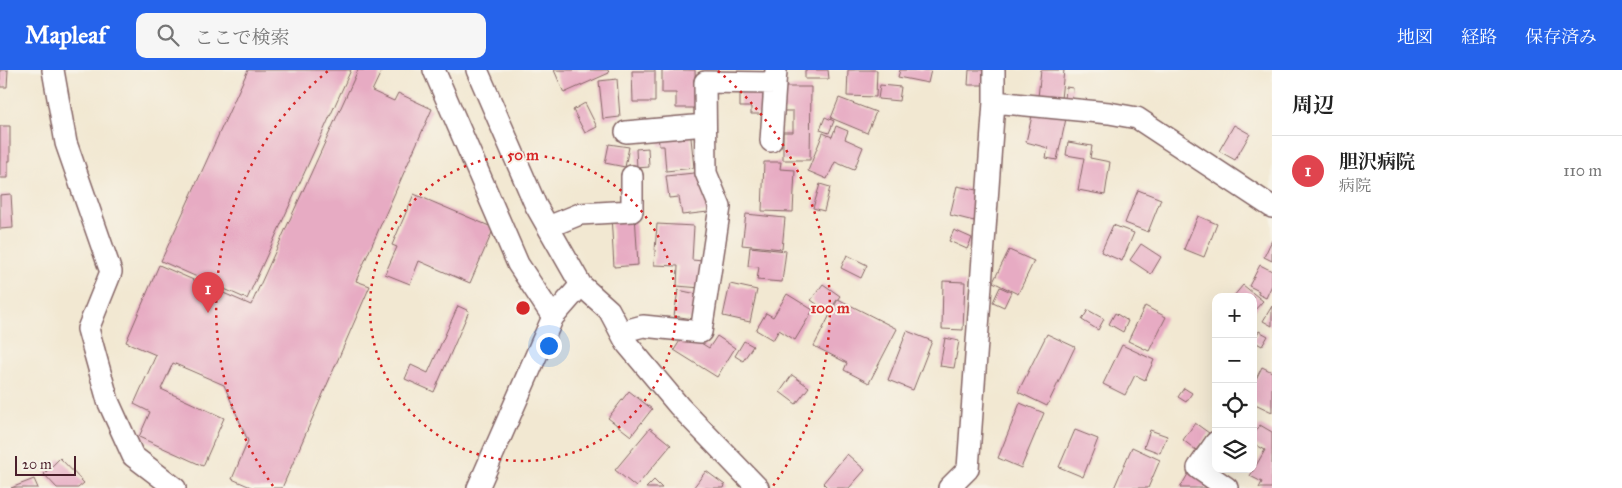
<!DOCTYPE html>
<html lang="ja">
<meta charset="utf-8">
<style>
body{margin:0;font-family:"IM FELL Great Primer","Noto Serif JP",serif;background:#f6f6f6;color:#222}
.controls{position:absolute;right:15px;bottom:15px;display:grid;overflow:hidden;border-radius:10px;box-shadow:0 5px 20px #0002}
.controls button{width:45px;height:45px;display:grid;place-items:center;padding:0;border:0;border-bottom:1px solid #e0e0e0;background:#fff;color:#222;font:25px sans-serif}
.scale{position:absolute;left:15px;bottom:12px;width:61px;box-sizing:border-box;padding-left:5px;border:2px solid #4a1f2b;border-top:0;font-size:14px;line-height:18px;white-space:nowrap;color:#4a1f2b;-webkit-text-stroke:4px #f7f3e8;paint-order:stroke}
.you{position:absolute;left:548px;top:275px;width:18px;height:18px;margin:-12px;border:4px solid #fff;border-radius:50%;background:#1a73e8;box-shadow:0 0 0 8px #1a73e833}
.badge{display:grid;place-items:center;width:32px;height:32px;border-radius:50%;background:#2563eb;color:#fff;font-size:16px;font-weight:700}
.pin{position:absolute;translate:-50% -41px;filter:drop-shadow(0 1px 2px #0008)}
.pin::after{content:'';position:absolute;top:26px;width:18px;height:15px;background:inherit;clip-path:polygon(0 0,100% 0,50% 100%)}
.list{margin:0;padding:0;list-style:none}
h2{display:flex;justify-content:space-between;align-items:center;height:65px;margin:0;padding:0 20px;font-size:21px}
h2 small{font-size:16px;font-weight:400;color:#767676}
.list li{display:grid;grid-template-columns:32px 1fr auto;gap:15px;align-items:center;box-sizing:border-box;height:70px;padding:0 20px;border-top:1px solid #e0e0e0}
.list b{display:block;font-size:19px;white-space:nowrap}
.list p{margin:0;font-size:16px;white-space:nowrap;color:#767676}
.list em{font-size:16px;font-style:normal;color:#767676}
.icon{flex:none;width:28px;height:28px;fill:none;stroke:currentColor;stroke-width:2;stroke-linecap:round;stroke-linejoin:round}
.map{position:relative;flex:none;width:1272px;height:418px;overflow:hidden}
header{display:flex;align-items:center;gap:30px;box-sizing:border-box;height:70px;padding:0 25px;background:#2563eb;color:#fff}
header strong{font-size:24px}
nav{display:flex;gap:28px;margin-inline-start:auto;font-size:18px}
.search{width:350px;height:45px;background:#f6f6f6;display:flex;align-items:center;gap:12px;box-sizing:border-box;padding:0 18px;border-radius:10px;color:#767676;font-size:19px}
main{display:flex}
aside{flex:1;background:#fff}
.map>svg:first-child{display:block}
.building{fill:#e7abc3}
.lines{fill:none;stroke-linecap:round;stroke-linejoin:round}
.minor-casing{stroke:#856565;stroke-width:24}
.minor{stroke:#fff;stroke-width:21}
.ring{fill:none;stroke:#d62828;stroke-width:2.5;stroke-dasharray:2.5 5}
.centre{fill:#d62828;stroke:#f7f3e8;stroke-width:2.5}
.ring-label{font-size:15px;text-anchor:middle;font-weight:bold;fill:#d62828;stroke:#f7f3e8;stroke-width:4;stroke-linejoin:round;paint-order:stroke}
</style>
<header>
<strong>Mapleaf</strong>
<div class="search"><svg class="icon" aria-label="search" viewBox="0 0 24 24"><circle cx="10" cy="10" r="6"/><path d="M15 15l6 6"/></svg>ここで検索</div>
<nav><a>地図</a><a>経路</a><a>保存済み</a></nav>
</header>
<main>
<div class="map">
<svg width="1272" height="418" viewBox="0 0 1272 418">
<rect width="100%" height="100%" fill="#f7f3e8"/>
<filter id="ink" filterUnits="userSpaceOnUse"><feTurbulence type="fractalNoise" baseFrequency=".02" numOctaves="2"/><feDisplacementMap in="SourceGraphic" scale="10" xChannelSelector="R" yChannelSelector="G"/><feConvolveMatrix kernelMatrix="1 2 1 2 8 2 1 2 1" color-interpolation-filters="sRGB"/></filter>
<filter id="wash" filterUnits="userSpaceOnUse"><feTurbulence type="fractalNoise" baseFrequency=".0096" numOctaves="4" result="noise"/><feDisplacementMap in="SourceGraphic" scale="20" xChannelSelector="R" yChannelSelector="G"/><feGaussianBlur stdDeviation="1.12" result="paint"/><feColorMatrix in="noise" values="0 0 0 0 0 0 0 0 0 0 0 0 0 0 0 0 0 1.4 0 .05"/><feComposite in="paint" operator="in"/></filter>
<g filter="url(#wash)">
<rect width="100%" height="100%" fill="#f2e8d2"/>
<g id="blocks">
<path class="building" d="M0 0H8L7 17H0Z
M248 0H351L247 229 161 191Z
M358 0H378L381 2 372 21 394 31 398 23 432 39 356 211 370 216 282 418H253L232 409 248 371 224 315 173 293 161 319 224 348 203 396 139 367 150 342 134 334 156 285 126 272 159 195 251 235Z
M554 0H608L609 3 564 23Z
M662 0H695L696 38H676V23H662Z
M805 0H828L829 9H805Z
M848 0H877L876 27 847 26Z
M900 0H931L928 13 898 7Z
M969 0H988V15H968Z
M1041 0H1064L1061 29 1038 27Z
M632 1H655V32H633Z
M617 9 620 47 603 49 599 11Z
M880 15 901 17 899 31 878 29Z
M779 17H811L810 90H783V62H793V41H779Z
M1066 17 1073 18 1072 30 1065 29Z
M740 18H768V44H751V37H740Z
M839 28 876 42 867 63 831 48Z
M585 33 597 57 585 63 573 40Z
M1034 37 1067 44 1057 90 1046 88 1048 78 1026 72Z
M825 47 834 51 829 63 820 60Z
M1234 55 1250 64 1235 90 1219 81Z
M0 56H10V91H8V108H0Z
M836 56 848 61 845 69 863 77 854 100 835 92 827 109 808 101 823 63 832 67Z
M690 58 694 98 666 101 664 76H659L658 61Z
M1068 72 1092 76 1090 88 1110 92 1105 125 1078 120 1084 88 1066 85Z
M609 74 629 77 625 97 605 93Z
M648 78 649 97 637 98 636 79Z
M764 92H781L780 99 795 100 793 142 762 141Z
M703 102 708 142 682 145 679 127 669 128 666 106Z
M820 114 830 117 824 141 813 138Z
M957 116 981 121 974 151 950 145Z
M1138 120 1161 129 1148 162 1125 153Z
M11 124 13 158 0 159V125Z
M414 124 494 158 470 213 419 191 410 214 385 204 397 177 392 175Z
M635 144 638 195 614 197 611 145Z
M746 144 785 148 782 179 742 175Z
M1198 146 1217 154 1204 187 1184 179Z
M657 154 694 156 692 190 703 191 701 218 677 216 678 196 654 195Z
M1113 155 1134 163 1122 191 1101 182Z
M954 160 972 168 967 179 949 171Z
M1272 170V191L1264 187Z
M1141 174 1161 187 1151 204 1130 190Z
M750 177 786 181 782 212 757 210 759 197 748 196Z
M1009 180 1034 191 1018 224 993 212Z
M847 185 867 195 861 208 841 198Z
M1260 195 1272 201V215L1266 228 1258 224 1259 221 1249 216Z
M943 211 965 212 963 260 942 259Z
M730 214 757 220 750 252 723 246Z
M823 214 840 226 828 242 811 230Z
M1243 215 1263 231 1253 242V227H1233Z
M1000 217 1011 222 1004 237 993 232Z
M678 220 697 224 693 249 674 246Z
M787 224 813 240 795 270 779 260 773 270 756 260 766 243 773 247Z
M838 229 897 259 869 313 844 300 847 293 814 276Z
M458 236 469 241 434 322 405 309 411 295 428 303Z
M1145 236 1166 247 1149 281 1128 271Z
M1272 236V256L1263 251Z
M1088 240 1104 249 1098 260 1082 250Z
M1115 243 1128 251 1123 262 1109 254Z
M907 261 932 271 913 320 888 310Z
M1259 261 1268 266 1262 276 1253 271Z
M685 263 709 278 717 266 735 278 717 307 674 280Z
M1047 264 1075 277 1047 336 1018 322Z
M945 268 959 271 954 298 940 296Z
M744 271 753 276 743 291 735 286Z
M1122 275 1154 290 1145 310 1135 305 1125 325 1103 314Z
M1262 297 1272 302V342L1253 333V315Z
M792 305 809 317 796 334 780 322Z
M1184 318 1192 323 1186 332 1178 327Z
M629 321 652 339 631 366 608 348Z
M1020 333 1044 343 1021 398 998 388Z
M1195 353 1209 363 1196 380 1183 370Z
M1260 355 1272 362V418H1259L1262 412 1250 406 1265 380 1253 373V366Z
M650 358 671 375 636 417 615 400Z
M1075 360 1098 369 1083 407 1059 397Z
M1150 360 1167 366 1160 383 1144 377Z
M1132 377 1160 390 1148 418H1114Z
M847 384 865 400 849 418H828L823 413Z
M60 388 84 413 78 418H57L44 404Z
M1192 397 1218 418H1180Z
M706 401 725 415 724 418H693Z
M34 409 38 418H11Z
M654 410 662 418H646Z"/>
</g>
</g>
<g filter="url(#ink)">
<use href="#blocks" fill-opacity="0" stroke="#856565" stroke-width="1"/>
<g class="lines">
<g class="minor-casing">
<path id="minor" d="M53 0 66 73 111 202 88 259 108 331 133 386 175 418
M434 0 518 194 553 247
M477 0 536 136 581 215 609 240 627 274 679 336 758 418
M994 32 1109 43 1137 48 1272 137
M626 62 705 55
M771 71 776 0
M548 157 580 144 632 141V106
M621 262 643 256 701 262 720 137 706 103 705 12 775 13
M1216 372 1198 398 1227 418
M478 418 553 247 581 215
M949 418 968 399 994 32V0"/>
</g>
<use href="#minor" class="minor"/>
</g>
</g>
<g class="ring">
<circle cx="523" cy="238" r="153"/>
<path d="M273 416A307 307 0 0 1 328 1M718 1A307 307 0 0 1 773 416"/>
</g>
<circle cx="523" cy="238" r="8" class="centre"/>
<g class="ring-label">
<text x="523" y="90">50 m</text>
<text x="830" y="243">100 m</text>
</g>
</svg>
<div class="controls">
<button>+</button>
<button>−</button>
<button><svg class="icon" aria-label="locate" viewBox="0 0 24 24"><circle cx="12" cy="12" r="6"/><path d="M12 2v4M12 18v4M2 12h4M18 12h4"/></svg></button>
<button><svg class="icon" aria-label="layers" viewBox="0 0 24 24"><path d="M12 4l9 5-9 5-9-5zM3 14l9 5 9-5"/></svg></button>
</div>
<div class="scale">20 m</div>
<div class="you"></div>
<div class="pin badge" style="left:208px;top:243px;background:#e0444e">1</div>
</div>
<aside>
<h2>周辺<small></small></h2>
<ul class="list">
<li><span class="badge" style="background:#e0444e">1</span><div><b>胆沢病院</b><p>病院</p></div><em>110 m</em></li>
</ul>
</aside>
</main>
